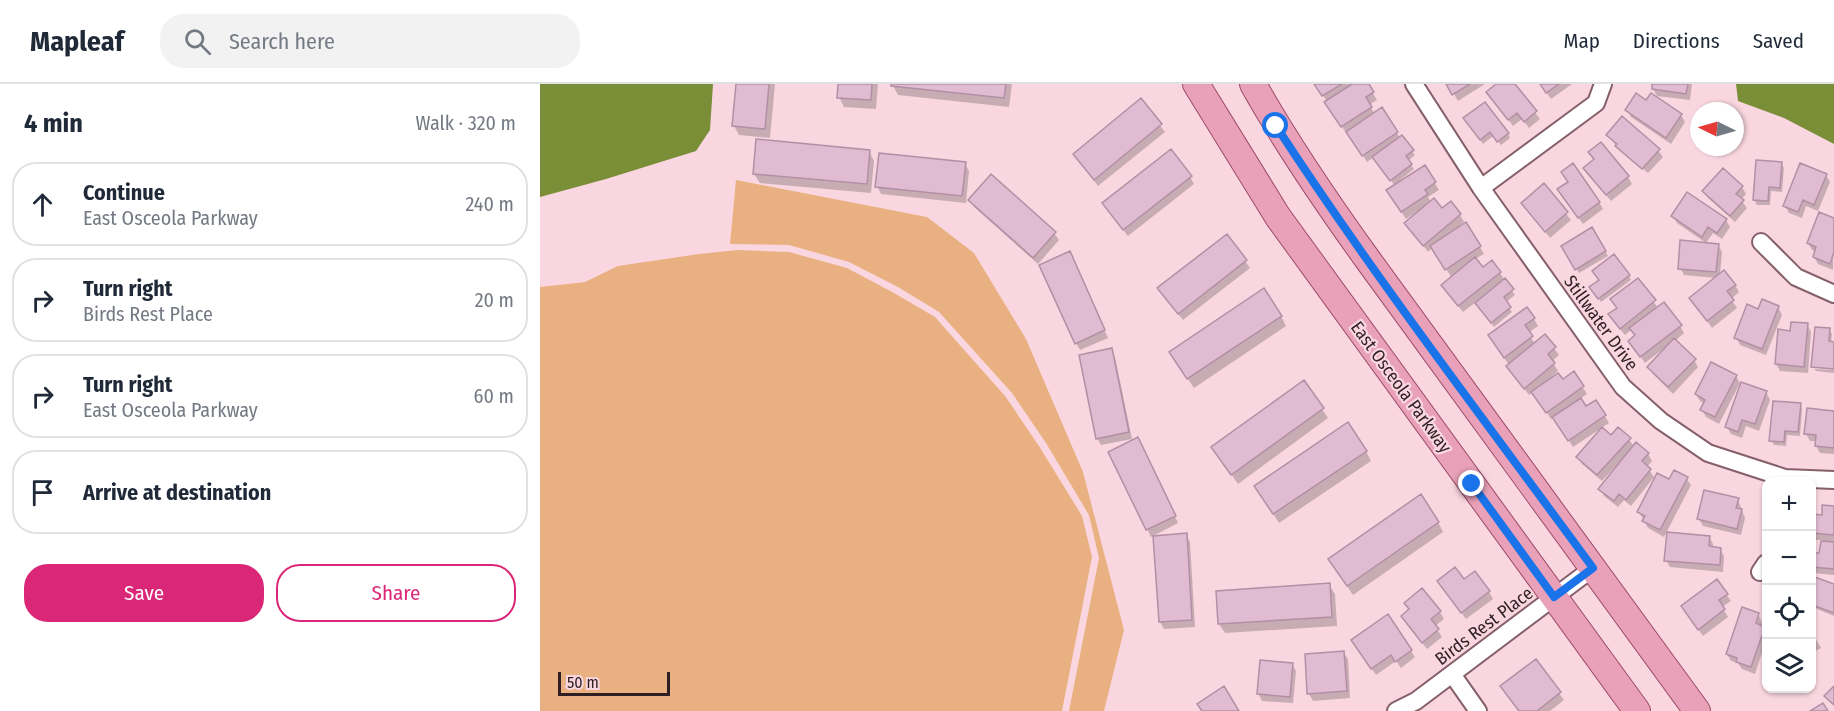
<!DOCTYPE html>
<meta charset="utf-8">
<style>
body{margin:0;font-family:"Fira Sans Condensed",sans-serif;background:#f2f2f3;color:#1f2937}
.controls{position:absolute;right:18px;bottom:18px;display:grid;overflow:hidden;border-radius:12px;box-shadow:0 2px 4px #0004}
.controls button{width:54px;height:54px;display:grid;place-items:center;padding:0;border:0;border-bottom:2px solid #e0e1e3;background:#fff;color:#1f2937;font:30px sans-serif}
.compass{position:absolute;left:1150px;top:18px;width:54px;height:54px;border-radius:50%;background:#fff;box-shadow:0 2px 4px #0004;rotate:275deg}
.scale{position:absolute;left:18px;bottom:15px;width:112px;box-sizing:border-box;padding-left:6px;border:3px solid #2f1f24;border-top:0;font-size:16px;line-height:21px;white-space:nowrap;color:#2f1f24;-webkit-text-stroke:4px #fad7e0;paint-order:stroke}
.stop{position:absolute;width:18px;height:18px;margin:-14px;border:4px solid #1a73e8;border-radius:50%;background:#fff}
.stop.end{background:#1a73e8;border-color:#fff;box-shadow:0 2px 6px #0008}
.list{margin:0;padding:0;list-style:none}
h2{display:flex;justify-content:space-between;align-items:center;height:78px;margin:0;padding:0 24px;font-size:26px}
h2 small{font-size:20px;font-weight:400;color:#747a83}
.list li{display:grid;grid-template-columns:39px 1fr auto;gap:18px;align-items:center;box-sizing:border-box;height:84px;margin:0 12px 12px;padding:0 12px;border:2px solid #e0e1e3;border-radius:24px}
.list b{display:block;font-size:22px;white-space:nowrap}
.list p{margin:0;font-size:20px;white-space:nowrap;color:#747a83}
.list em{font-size:20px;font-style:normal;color:#747a83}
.actions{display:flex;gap:12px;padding:18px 24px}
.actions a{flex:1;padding:14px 0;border:2px solid #db2777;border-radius:24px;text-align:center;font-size:21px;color:#db2777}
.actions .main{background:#db2777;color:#fff}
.icon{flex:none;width:33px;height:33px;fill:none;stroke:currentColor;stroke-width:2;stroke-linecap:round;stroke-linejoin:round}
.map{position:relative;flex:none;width:1294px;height:627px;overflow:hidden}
header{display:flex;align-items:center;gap:36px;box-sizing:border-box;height:84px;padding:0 30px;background:#fff;border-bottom:2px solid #e0e1e3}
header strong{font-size:28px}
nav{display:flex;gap:33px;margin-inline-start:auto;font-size:21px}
.search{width:420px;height:54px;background:#f2f2f3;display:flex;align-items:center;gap:15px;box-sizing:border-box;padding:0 21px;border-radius:24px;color:#747a83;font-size:22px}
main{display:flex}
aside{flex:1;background:#fff}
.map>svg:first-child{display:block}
.green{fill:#e9b181}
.water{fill:#798e37}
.shadow{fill:#0003}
.building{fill:#e0bbd1;stroke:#b28fa4;stroke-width:1.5}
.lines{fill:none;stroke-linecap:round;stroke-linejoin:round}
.street-casing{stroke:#855f6a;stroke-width:20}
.primary-casing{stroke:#9d4b66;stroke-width:28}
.street{stroke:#fff;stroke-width:16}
.primary{stroke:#e8a1b8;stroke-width:26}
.route{stroke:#1a73e8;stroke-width:8}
.labels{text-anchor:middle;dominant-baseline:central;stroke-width:4.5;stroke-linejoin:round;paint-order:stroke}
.street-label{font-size:18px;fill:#2f1f24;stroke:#fad7e0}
</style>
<header>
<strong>Mapleaf</strong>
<div class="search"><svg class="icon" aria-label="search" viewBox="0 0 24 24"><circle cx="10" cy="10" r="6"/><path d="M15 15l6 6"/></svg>Search here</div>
<nav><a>Map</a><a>Directions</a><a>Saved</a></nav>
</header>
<main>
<aside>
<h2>4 min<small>Walk · 320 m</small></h2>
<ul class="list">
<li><svg class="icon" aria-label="ahead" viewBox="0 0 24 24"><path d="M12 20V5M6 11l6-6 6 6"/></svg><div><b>Continue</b><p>East Osceola Parkway</p></div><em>240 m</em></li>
<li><svg class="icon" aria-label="right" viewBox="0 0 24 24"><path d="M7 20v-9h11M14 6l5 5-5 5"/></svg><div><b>Turn right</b><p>Birds Rest Place</p></div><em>20 m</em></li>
<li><svg class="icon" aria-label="right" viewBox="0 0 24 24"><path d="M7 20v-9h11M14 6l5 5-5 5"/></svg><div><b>Turn right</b><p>East Osceola Parkway</p></div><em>60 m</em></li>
<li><svg class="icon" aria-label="arrive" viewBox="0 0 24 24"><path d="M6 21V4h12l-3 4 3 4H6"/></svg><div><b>Arrive at destination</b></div></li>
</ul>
<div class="actions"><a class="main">Save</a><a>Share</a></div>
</aside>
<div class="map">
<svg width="1294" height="627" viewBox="0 0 1294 627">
<rect width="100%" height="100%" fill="#fad7e0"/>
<path class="green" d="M196 96 387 133 434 169 486 255 543 388 584 546 564 627H529L559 474 549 431 506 359 472 309 399 228 358 203 309 178 249 161 190 160Z
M198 166 249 168 307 184 354 209 395 233 465 312 499 362 542 432 552 473 522 627H0V203L45 198 78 182 159 170Z"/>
<path class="water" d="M0 0H173L170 46 156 67 66 95 0 113Z
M1196 0H1294V60L1244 34 1198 17Z"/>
<path class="shadow" d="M197 0H235L230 54 199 51 194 42Z
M300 0H338L336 25 304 23 299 13Z
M352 0H472L469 23 358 11Z
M776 0H827L837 16 829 21 835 30 842 26 860 54 875 71 868 77 874 85 855 100 856 102 885 83 899 106 888 113 891 118 902 126 920 131 924 138 919 142 940 163 944 170 935 175 943 185 960 189 975 211 966 218 972 228 954 243 936 218 923 228 907 208 912 194 892 164 888 168 866 139 879 129 878 127 866 135 852 114 855 102 834 73 827 78 808 48 806 49Z
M908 0H945L918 17Z
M958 0H973L1000 35 989 44 982 35 973 42 948 9Z
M1000 0H1032L1011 15Z
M1114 0H1152L1150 16 1117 12 1113 5Z
M601 16 625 48 558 102 534 70Z
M1106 18 1141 31 1145 38 1131 60 1091 33 1087 26Z
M928 39 968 50 970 54 961 61 953 52 943 60Z
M1068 51 1118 66 1123 73 1108 89 1077 62 1079 66Z
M329 67 334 77 331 109 220 99 214 90Z
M1050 68 1088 93 1092 100 1071 117 1049 91 1055 76Z
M1241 79 1244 84 1242 108 1231 107 1230 121H1217L1214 116Z
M425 80 429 87 426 119 341 110 337 102Z
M1286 91 1290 98 1278 127 1266 122 1262 134 1249 129 1245 122Z
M650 93 654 100 588 152 568 127Z
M1004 101 1031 136 1010 154 983 119Z
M1202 103 1206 110 1201 116 1207 124 1195 138 1168 114 1164 107Z
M1023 113 1059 118 1063 125 1043 140Z
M430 116 514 149 519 156 498 180 434 123Z
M1279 130 1294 135 1293 186 1278 180 1274 173 1276 168 1272 166 1268 159Z
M1133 132 1186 136 1190 143 1182 155 1173 149 1166 159 1137 139Z
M1052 145 1068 172 1039 189 1023 162Z
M687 152 710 184 643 236 623 212Z
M1178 161 1182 168 1180 191 1195 201 1199 208 1191 215 1197 224 1172 244 1151 215 1176 194 1144 191 1140 184Z
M533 175 568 254 540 266 536 259Z
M1089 192 1091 196 1061 218 1054 208Z
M1098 196 1118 224 1140 242 1144 249 1135 257 1154 276 1158 283 1133 310 1113 290 1109 283 1123 268 1122 266 1105 279 1094 264 1096 253 1092 245 1085 251 1074 238 1078 225Z
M1238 223 1242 231 1226 271 1200 261 1196 253 1219 227Z
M741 232 746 242 654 304 636 278Z
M994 235 998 242 988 249 995 260 1005 252 1019 271 1012 277 1018 287 1011 293 1022 297 1034 290 1047 310 1040 315 1046 324 1056 318 1069 339 1033 363 1014 333 1011 335 993 308 989 311 972 289 969 281 954 259Z
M1267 240 1271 248 1268 289 1240 287 1236 280 1252 248Z
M1289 246 1292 250 1291 259H1294V283L1274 282V284L1273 283Z
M571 266 575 273 592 355 561 361 557 354Z
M1274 285 1294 286V289L1276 287Z
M1196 292 1200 299 1179 340 1166 333 1162 326 1165 320 1160 317 1156 310Z
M764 298 788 334 698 400 679 373Z
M1226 308 1230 316 1219 347 1206 342 1202 354 1191 350 1187 343Z
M1260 320 1262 325 1260 352 1247 351 1246 362 1234 361 1231 356Z
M1268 326 1294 328V370L1280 369 1276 362V357H1270L1266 350Z
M1071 353 1089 355 1094 363 1108 370 1112 377 1107 383 1114 393 1091 422 1084 416 1078 423 1064 412 1060 405 1078 383 1076 382 1062 397 1042 380 1038 373Z
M602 362 638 439 611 453 570 368Z
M826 367 831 377 739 439 721 411Z
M1146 394 1151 401 1124 453 1108 444 1099 428 1129 397Z
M1198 416 1205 434 1201 451 1163 442 1159 435Z
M1284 423 1294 424V491L1273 489 1272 487V470L1281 471 1282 456H1275L1272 449V432L1283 433Z
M898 438 903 448 813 511 795 485Z
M646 451 650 458 655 543 624 545 620 538 615 453Z
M1169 453 1173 460V464L1180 465 1184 472 1183 488 1130 483 1126 476Z
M1272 494 1294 502V532L1275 524 1272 520 1275 512 1272 511Z
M924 497 949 508 953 515 926 535 903 504Z
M789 501 795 510 797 542 685 549 679 540Z
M1186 510 1191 517 1182 523 1188 533 1163 552 1147 530Z
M900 528 904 535 895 542 902 553 887 565 867 539Z
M1218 530 1222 538 1221 543 1226 548V556L1215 590 1202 585 1198 579 1191 577 1187 570Z
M1272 549 1281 564 1272 569Z
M817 564 871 567 875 573 861 584 856 577 836 591Z
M803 568 808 575 810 614 773 617 769 610Z
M995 577 1024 616 1010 627H980Z
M752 580 756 587 753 619 722 617 718 609Z"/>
<path class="building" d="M196 0H229L225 45 192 42Z
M298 0H332L331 16 297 14Z
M351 0H466L464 14 351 2Z
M774 0H802L782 12Z
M812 0H829L834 8 826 13 832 23 801 43 784 18Z
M906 0H930L912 11Z
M956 0H975L997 27 984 38 977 29 968 36 946 8Z
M1000 0H1019L1006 9Z
M1112 0H1148L1146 10 1112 5Z
M1096 9 1106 16 1111 9 1142 30 1126 54 1085 26Z
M601 14 622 40 554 96 533 70Z
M945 18 969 49 957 58 950 48 940 56 923 34Z
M842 23 858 48 822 72 806 48Z
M1082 32 1120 65 1102 85 1075 62 1077 60 1066 51Z
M862 51 874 66 866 72 872 80 850 97 832 73Z
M216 55 330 66 327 100 213 90Z
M1061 58 1089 92 1066 111 1043 84 1054 75 1048 68Z
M631 65 652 92 583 146 562 119Z
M339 69 426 78 422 112 335 103Z
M1216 76 1242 78 1240 104 1229 103 1228 117 1213 116Z
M1033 79 1060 118 1038 134 1017 105 1028 98 1021 88Z
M1260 79 1287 90 1274 121 1263 116 1258 128 1243 122Z
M885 81 896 98 885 106 888 110 861 128 846 106Z
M1183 84 1203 102 1196 110 1204 116 1190 132 1162 107Z
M451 90 516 148 493 174 428 116Z
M1004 99 1028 128 1005 148 981 119Z
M1147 108 1187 135 1177 149 1168 143 1162 153 1131 132Z
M894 114 902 124 911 117 921 130 883 162 864 139Z
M1279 128 1294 134V168L1290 180 1273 173 1276 163 1267 159Z
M926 138 941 162 905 186 890 162Z
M1052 143 1066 167 1035 186 1021 162Z
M687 150 707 176 638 230 617 204Z
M1140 156 1179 160 1176 188 1138 185Z
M530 167 565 246 535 260 499 181Z
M1074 170 1090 191 1058 215 1049 203 1059 196 1052 187Z
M935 173 943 183 952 176 961 188 918 222 901 201Z
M1184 186 1196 201 1187 207 1194 216 1167 237 1149 214Z
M965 194 974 205 964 213 971 223 951 239 935 219Z
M1098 194 1116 216 1080 245 1068 230 1077 224 1070 215Z
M724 204 742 232 647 295 629 268Z
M1222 215 1239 222 1222 265 1194 254 1207 220 1218 225Z
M1124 218 1142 241 1100 273 1088 257 1095 251 1089 244Z
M987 223 995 234 985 241 993 252 964 274 948 251Z
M1251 238 1268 239 1264 283 1235 280 1238 245 1250 247Z
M1275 243 1290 244 1289 257 1294 258V285L1271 283Z
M1005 250 1016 263 1008 270 1015 279 984 305 966 282Z
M1134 254 1156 275 1128 303 1107 283Z
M572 264 589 348 556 355 539 271Z
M1171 278 1197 291 1175 333 1160 326 1165 316 1155 310Z
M1034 287 1044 302 1006 329 991 308 1018 289 1023 295Z
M764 296 784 324 691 391 671 363Z
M1201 298 1227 307 1215 340 1202 336 1198 348 1185 343Z
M1041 314 1046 322 1056 316 1066 331 1028 357 1012 333Z
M1233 317 1261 319 1258 348 1245 347 1244 358 1229 357Z
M1267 324 1294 327V364L1275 362 1276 351 1264 350Z
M808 338 827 367 733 430 714 402Z
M1062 343 1071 351 1078 343 1091 354 1057 391 1036 373Z
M598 353 636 432 606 446 568 368Z
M1096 358 1109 369 1102 377 1111 385 1086 416 1079 410 1074 417 1058 405Z
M1134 386 1148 393 1120 446 1102 437 1105 432 1097 428 1117 389 1129 395Z
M1164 406 1199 414 1196 424 1202 425 1197 445 1157 435Z
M881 410 899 438 807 502 788 475Z
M1282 421 1294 422V451L1272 449V430L1282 431Z
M1127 448 1170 452 1169 462 1181 464 1180 481 1124 477Z
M647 449 652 536 619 538 613 452Z
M1281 457 1294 458V485L1272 483V469H1279Z
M915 483 924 495 935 487 950 507 921 529 897 497Z
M1272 492 1294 500V529L1272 521 1275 509 1272 508Z
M1177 495 1188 510 1179 516 1185 525 1158 546 1141 522Z
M790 499 792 533 678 540 676 507Z
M882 504 901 527 891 535 899 545 882 559 861 532 869 525 864 519Z
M1202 523 1219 529 1216 539 1225 543 1211 583 1196 578 1197 574 1186 570Z
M848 530 872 566 855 578 851 571 831 585 811 556Z
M804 567 807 607 767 610 765 570Z
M996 575 1021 608 997 627H979L960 602Z
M720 576 753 579 750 613 717 610Z
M684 602 699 627H662L657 620Z
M1294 602V621L1284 612Z
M1283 619 1288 627H1270Z"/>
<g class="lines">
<g class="street-casing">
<path id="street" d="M874 0 941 104 1083 303 1121 337 1168 369 1245 394 1294 396
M941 104 1056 19 1063 0
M1221 158 1256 193 1294 210
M1220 488 1226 479
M912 590 938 627
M856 627 876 617 1053 484"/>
</g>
<g class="primary-casing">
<path id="primary" d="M656 0 738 133 1097 627
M713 0C747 61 787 119 828 176L1157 627"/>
</g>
<use href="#street" class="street"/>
<use href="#primary" class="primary"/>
</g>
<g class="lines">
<path class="route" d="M736 42C835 194 946 338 1053 484L1014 513 932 400"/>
</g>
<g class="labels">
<g class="street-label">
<text transform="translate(1061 239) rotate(54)">Stillwater Drive</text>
<text transform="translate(861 303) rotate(54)">East Osceola Parkway</text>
<text transform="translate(944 542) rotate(-37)">Birds Rest Place</text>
</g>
</g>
</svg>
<div class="controls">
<button>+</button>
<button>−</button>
<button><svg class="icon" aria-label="locate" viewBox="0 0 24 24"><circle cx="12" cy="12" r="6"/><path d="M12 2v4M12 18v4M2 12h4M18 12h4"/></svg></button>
<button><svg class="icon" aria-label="layers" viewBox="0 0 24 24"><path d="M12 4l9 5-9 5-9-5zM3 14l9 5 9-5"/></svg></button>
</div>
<svg class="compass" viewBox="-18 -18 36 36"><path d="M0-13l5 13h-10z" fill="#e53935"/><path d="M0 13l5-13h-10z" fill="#747a83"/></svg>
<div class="scale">50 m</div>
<div class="stop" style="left:736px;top:42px"></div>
<div class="stop end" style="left:932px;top:400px"></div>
</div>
</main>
